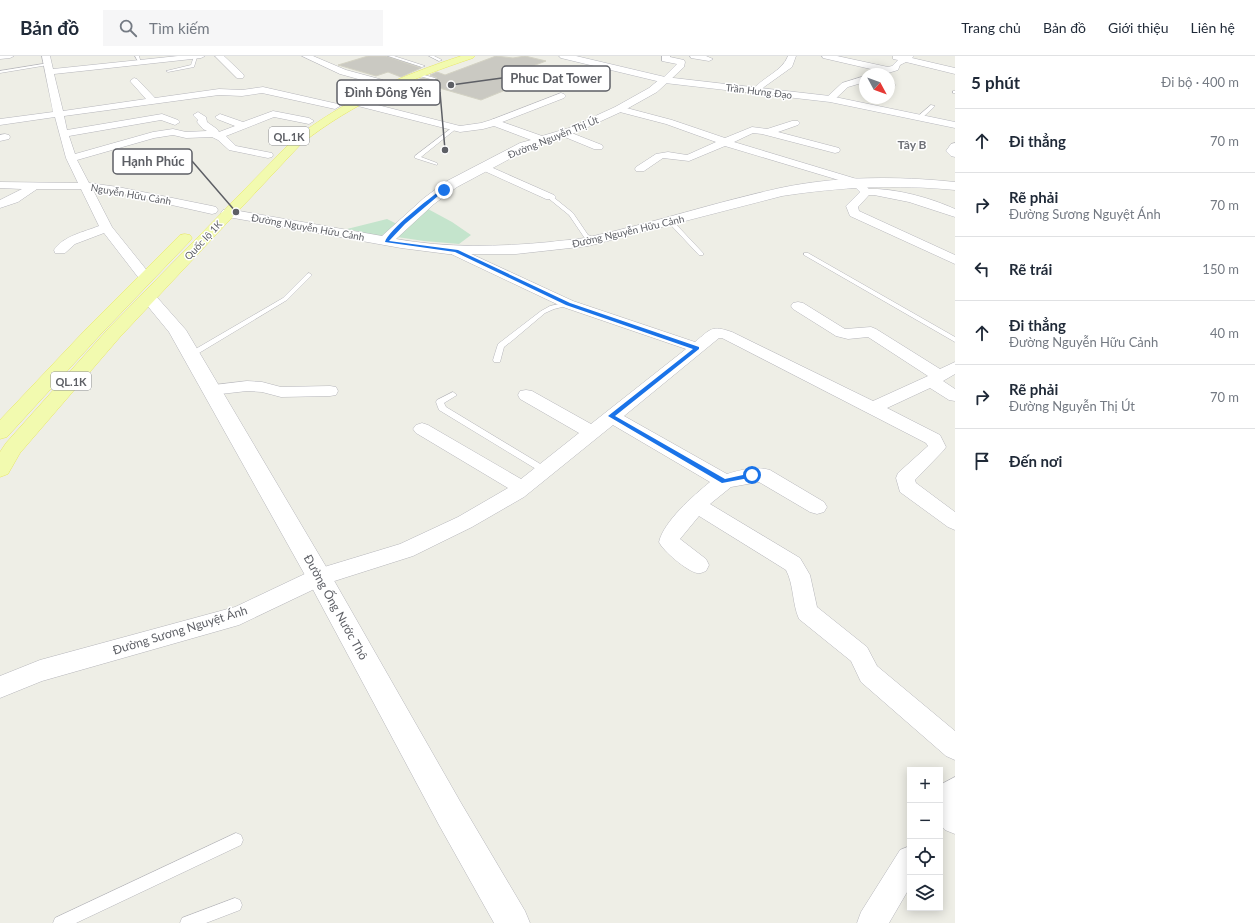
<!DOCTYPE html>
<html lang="vi">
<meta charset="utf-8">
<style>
body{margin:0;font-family:Lato,sans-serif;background:#f6f6f7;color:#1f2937}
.controls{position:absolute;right:12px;bottom:12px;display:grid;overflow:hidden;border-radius:0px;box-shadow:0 2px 10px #0003}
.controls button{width:36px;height:36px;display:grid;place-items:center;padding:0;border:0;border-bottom:1px solid #e0e1e3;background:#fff;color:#1f2937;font:20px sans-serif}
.compass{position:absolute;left:859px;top:12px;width:36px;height:36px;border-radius:50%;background:#fff;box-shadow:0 2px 10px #0003;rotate:131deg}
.stop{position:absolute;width:12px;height:12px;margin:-9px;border:3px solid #1a73e8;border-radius:50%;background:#fff}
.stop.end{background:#1a73e8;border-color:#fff;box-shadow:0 1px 4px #0008}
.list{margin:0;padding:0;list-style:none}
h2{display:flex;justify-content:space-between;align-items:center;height:52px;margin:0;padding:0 16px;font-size:17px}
h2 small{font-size:13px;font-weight:400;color:#747a83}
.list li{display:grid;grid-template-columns:26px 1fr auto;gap:12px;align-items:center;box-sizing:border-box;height:64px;padding:0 16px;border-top:1px solid #e0e1e3}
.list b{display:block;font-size:15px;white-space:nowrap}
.list p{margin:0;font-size:13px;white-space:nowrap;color:#747a83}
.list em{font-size:13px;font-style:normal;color:#747a83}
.icon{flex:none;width:22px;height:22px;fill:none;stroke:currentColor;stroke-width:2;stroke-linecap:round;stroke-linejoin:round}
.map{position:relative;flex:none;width:955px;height:867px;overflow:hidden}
header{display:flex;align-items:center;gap:24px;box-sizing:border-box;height:56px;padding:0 20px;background:#fff;border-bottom:1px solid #e0e1e3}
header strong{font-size:19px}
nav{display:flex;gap:22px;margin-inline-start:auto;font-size:14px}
.search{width:280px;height:36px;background:#f6f6f7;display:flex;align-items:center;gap:10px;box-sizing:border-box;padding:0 14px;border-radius:0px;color:#747a83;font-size:15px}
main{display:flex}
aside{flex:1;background:#fff}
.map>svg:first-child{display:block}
.green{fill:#c4e4cc}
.building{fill:#cac9c2;stroke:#d3d2c4}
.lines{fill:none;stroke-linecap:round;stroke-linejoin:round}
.service-casing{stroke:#b6b6bb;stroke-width:1}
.minor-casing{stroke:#b6b6bb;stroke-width:1}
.tertiary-casing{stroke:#b6b6bb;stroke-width:1}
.secondary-casing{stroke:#b7b8be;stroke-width:1}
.primary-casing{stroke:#e8e765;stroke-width:1}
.service{fill:#fff;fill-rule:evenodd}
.minor{fill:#fff;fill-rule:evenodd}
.tertiary{fill:#fff;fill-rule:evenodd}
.secondary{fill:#fff;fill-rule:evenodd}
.primary{fill:#f2faaf;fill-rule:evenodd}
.route{fill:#1a73e8}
.labels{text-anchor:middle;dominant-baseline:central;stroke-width:3;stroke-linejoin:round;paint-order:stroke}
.far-street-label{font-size:10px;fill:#5d5f65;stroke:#fff}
.shield{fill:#fff;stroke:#8e8f93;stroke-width:1}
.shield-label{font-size:11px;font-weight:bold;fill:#5d5f65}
.far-quarter-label{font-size:12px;font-weight:bold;fill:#6e7077;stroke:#fff}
.street-label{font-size:12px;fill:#5d5f65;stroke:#fff}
.leader{fill:none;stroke:#5d5f65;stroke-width:1.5}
.callout-dot{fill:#5d5f65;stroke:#fff;stroke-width:1.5}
.callout{fill:#fff;stroke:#5d5f65;stroke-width:1.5}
.callout-label{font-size:13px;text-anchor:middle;font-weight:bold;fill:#5d5f65}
</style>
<header>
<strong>Bản đồ</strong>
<div class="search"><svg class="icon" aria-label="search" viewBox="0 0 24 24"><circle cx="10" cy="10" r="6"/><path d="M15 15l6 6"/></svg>Tìm kiếm</div>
<nav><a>Trang chủ</a><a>Bản đồ</a><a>Giới thiệu</a><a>Liên hệ</a></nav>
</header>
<main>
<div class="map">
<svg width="955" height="867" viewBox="0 0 955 867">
<rect width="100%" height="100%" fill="#eeeee6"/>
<path class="green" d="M428 153 452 166 471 179 459 188 424 185 397 181Z
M387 163 397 168 383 181 347 173Z"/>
<path class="building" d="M368 0H386L421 12 401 21 388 16 376 20 338 9Z
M496 0 513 2 525 0 546 5 509 19 528 25 481 44 415 25 422 22 435 25 437 22 430 19 437 16 445 19Z"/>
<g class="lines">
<g class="service-casing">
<path id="service" d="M135 0H139L141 7H139Z
M194 0 197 1 194 11 168 16 166 15 191 9Z
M388 0H394L425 10 422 11Z
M429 0H434L442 4 439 5Z
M49 7 48 9 0 17V15Z
M417 17 435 22 436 23 434 24 416 19Z
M953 35H955V37H953Z
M931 49 935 50 921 63H917V61Z
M453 71 457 72 421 101 437 107V109L415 102V100Z
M548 140H552L573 157 588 179 599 183V185L584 181 569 159 548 142Z
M668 164H672L703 197V199H699L668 166Z
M804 197H808L955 281V286L804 199Z
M309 217 312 219 287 244 194 300H188L187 298 283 242 307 218Z
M568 246 571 248 570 249 554 253 545 257 513 284 504 291 500 306H494L493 304 498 288 541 255 550 250Z
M453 336 457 339 444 347 446 351 547 412 548 414 547 416H541L439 354 436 346 437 344Z
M236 777 241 779 243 784 241 789 76 867H53L55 862Z
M235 842 240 844 242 849 240 854 206 867H180L182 862Z"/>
</g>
<g class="minor-casing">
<path id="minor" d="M0 0H14L10 2 0 3Z
M42 0H50L53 13 178 0H205L201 2 54 18 63 55 146 43 130 25 134 22 137 23 155 42 219 33 242 34 263 31 338 48 340 50 335 53 262 37 242 40 219 39 64 60 67 74 162 58 178 64 180 66 175 69 161 64 69 80 75 98 153 76 173 73 186 76 207 75 203 73 197 66 198 64 193 59 198 56 206 61 207 66 217 73 219 76 235 70 217 63 215 61 220 58 243 66 273 55 309 62 314 65 309 68 274 61 226 80 236 90 272 97 273 99 272 101 268 102 229 94 218 84 212 81 186 82 173 79 154 82 77 104 89 127 118 131 212 150 216 151 218 154 216 157 212 158 118 137 93 134 112 171 153 222 151 225H141L104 177 75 188 65 197H55L54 194C63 180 84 176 99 170L81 133H37L18 146 0 152V144L22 133 0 132V126L78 127 66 102 55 61 0 69V63L53 56Z
M215 0H224L243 18 244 20 243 22H237Z
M302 0H313L346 14 383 24 384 26 380 29 340 18Z
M662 0H670V1L684 4 685 6 684 11 668 26 665 27 661 24 677 8 662 5Z
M690 0H706L713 3 709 5 691 2Z
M788 0H796L792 11 764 31 759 37H753L752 35C762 21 782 16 788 0Z
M822 0H837L888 11 892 10 898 4 893 3V0H914L912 2 955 12V18L906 6 900 9 898 14 888 17 823 2Z
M865 20V26L848 31 833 45H827L825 43 842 27Z
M889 26 894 27 895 29 894 31 889 32Z
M561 37 564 38 566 40 564 42 497 68 494 69 489 66 491 64Z
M619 50 672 64 725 82 752 71 767 73 792 65H798L800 67 798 69 778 76 839 92 840 94 839 96 835 97 762 78 753 77 734 86 860 124 869 133C895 132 931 142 955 153V161L909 146 874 139H869L858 151 859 155 955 199V208L850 160 846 150 860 136 852 128 725 90 689 105 663 102 644 115H636L635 113 636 111 656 98 668 96 687 99 716 86 666 68 616 55 614 53 616 51Z
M564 74 602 89 603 91 602 93H594L560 79 559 77Z
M5 78 9 79 10 81 9 83 0 85V79Z
M955 87V101L951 100 946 95 951 88Z
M484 108 554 139 556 141 554 143H546L480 113 479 111Z
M456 191 573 245 695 286C711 273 711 269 732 276L873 345 928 320 868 281 848 283 836 280 793 253 791 250 793 247 798 246 803 247 845 273 871 271 876 273 940 313 955 306V318L943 325 955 333V345L949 344 930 332 887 352 940 379 946 391 943 395 915 424 916 427 955 456V474L948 471 900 436 896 422 898 417 928 390 926 387 722 282H719L624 360 727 418C740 414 756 410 770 414L824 446 827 451 824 456 817 458 810 456 759 426 731 431 710 448 800 502 810 519 817 551 867 591 877 610 955 675V704L946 700 861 626 851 605 799 563C792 547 794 529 786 514L699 460 680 483 706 503 709 509 706 515C703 516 700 518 697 517 687 515 663 495 659 486 664 465 693 440 710 426L613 369 524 441 472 471 413 500 325 528 239 569 42 625 0 642V620L40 604 235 551 311 515 400 488 458 461 508 432 416 377 413 373 416 369 422 367 428 369 521 423 579 377 520 343 518 339 520 335 526 334 532 335 591 368 686 293 563 251 451 198 450 195 451 192Z
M247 325 262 326 281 331 330 330 336 331 338 335 336 339 330 340 281 341 262 336 247 335 212 339 206 338 204 334 206 330Z
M955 721V778L945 774 940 768V729Z
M910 790V831L889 867H857L861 856 900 794Z"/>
</g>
<g class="tertiary-casing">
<path id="tertiary" d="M665 21 670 24 657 36 623 55 577 76 528 93 457 131 434 148 396 183C447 192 499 191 550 186 563 184 577 184 589 181 653 167 716 146 780 132 837 120 897 120 955 126V134C896 128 840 131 782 140L588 190 516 198H448L401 192 228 161 223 160 221 157 223 154 228 153 382 180 424 142 447 125 520 87 531 84 494 70 483 73 460 76 350 48 349 46 350 44 354 43 460 70 481 67 494 63 542 80 569 72 615 51 649 32 661 22Z
M149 237 155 239 186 274 328 514 461 747 525 855 530 867H494L439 769 310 528 169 276 141 242 143 239Z"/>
</g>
<g class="secondary-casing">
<path id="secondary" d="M559 0H576L665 21 830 40 955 66V72L830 46 665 27 561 2Z"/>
</g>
<g class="primary-casing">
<path id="primary" d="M461 0H475L473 2C410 23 354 46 301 88L120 281 20 397 8 418 0 421V396L6 387 108 273 293 84C344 44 400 20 461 0Z
M185 178 190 179 192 182 190 185 100 279 7 381 0 383V364L88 271 180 179Z"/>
</g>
<use href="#service" class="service"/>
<use href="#minor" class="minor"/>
<use href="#tertiary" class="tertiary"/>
<use href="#secondary" class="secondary"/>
<use href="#primary" class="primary"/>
</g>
<path class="route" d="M442 133 445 134 405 168 389 185 458 194 570 247 699 291V293L615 360 725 423 752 417 754 418V421L722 427 608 360 693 293 566 249 455 196 385 186C388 174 430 142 442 133Z"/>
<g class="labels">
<g class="far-street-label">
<text transform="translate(759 35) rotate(7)">Trần Hưng Đạo</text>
<text transform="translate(553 81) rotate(-22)">Đường Nguyễn Thị Út</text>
<text transform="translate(131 138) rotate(10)">Nguyễn Hữu Cảnh</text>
<text transform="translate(308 171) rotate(10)">Đường Nguyễn Hữu Cảnh</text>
<text transform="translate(628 175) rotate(-13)">Đường Nguyễn Hữu Cảnh</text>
<text transform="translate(203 184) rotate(-47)">Quốc lộ 1K</text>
</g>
<g class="shield">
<rect x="269" y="71" width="40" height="18" rx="3"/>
<rect x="51" y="316" width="40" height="18" rx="3"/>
</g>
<g class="shield-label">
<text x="289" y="80">QL.1K</text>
<text x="71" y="325">QL.1K</text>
</g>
<g class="far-quarter-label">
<text x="912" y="88">Tây B</text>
</g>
<g class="street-label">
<text transform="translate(336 551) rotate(61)">Đường Ống Nước Thô</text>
<text transform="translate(180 574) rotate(-17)">Đường Sương Nguyệt Ánh</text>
</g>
</g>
<path class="leader" d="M451 29L502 22M445 94L440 36M236 156L192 105"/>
<g class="callout-dot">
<circle cx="451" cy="29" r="4"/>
<circle cx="445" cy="94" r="4"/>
<circle cx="236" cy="156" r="4"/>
</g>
<g class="callout">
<rect x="502" y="10" width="108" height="25" rx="4"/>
<rect x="337" y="24" width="103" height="25" rx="4"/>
<rect x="113" y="93" width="79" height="25" rx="4"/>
</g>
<g class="callout-label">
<text x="556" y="27">Phuc Dat Tower</text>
<text x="388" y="41">Đình Đông Yên</text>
<text x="153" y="110">Hạnh Phúc</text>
</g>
</svg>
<div class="controls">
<button>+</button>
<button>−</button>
<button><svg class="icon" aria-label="locate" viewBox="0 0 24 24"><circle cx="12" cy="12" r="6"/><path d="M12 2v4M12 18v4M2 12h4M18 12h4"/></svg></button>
<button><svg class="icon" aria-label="layers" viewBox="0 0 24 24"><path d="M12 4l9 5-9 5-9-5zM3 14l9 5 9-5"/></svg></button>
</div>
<svg class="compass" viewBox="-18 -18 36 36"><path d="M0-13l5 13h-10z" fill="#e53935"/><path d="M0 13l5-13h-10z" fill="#747a83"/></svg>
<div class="stop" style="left:752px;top:419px"></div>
<div class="stop end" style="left:444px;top:134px"></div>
</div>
<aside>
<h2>5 phút<small>Đi bộ · 400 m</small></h2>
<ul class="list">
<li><svg class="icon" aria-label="ahead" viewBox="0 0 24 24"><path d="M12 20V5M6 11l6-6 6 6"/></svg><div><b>Đi thẳng</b></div><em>70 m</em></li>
<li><svg class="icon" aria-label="right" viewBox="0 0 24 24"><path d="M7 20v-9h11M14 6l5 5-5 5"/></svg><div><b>Rẽ phải</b><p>Đường Sương Nguyệt Ánh</p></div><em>70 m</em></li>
<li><svg class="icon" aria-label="left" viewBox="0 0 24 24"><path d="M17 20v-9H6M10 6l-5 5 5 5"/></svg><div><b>Rẽ trái</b></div><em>150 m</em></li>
<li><svg class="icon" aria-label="ahead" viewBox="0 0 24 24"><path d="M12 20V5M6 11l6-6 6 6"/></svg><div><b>Đi thẳng</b><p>Đường Nguyễn Hữu Cảnh</p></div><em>40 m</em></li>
<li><svg class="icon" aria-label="right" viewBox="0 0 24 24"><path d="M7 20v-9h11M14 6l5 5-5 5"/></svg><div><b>Rẽ phải</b><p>Đường Nguyễn Thị Út</p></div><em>70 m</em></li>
<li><svg class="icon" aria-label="arrive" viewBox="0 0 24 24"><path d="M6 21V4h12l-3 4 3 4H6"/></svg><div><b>Đến nơi</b></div></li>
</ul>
</aside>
</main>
